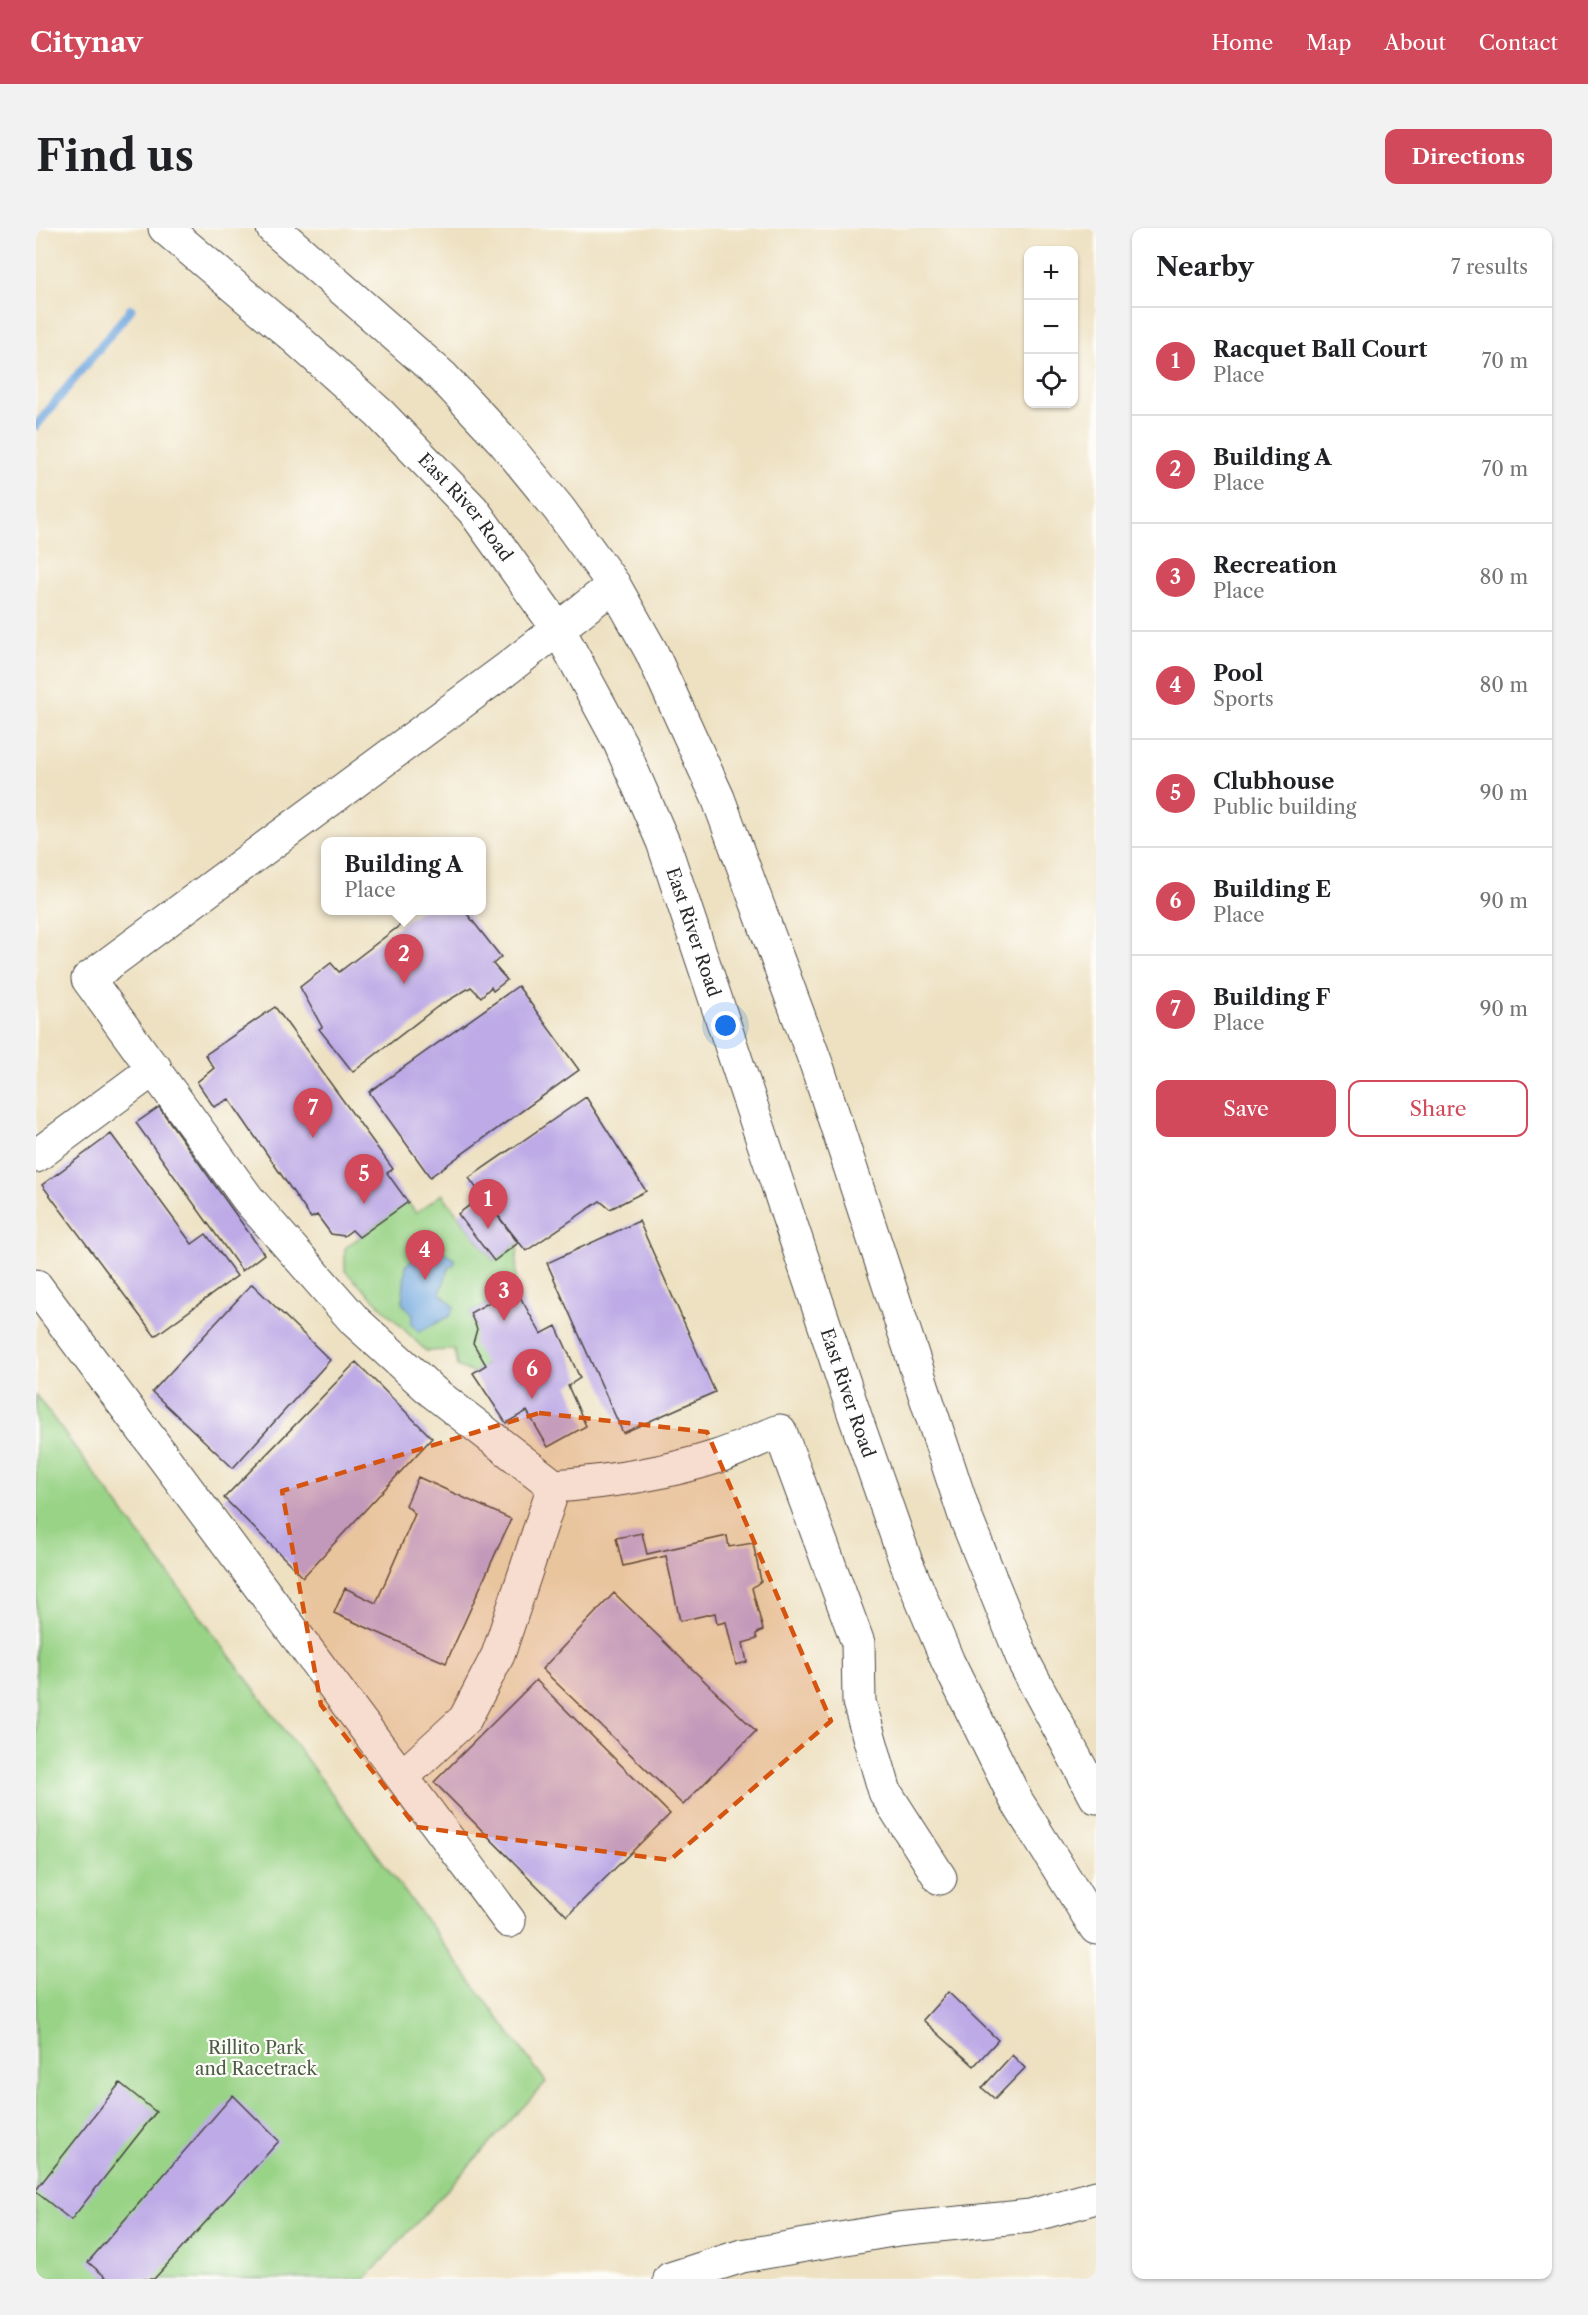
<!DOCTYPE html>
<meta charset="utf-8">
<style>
body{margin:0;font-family:"Libre Caslon Text",serif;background:#f2f2f2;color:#202124}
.controls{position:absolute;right:18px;top:18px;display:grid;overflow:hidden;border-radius:12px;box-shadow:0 2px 4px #0004}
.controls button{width:54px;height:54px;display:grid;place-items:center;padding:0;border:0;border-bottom:2px solid #e0e0e0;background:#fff;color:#202124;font:30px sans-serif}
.you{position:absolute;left:690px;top:798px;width:21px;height:21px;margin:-15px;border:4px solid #fff;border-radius:50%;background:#1a73e8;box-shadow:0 0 0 9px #1a73e833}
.badge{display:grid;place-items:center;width:39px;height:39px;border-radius:50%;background:#d1495b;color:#fff;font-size:20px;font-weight:700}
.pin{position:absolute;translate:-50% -50px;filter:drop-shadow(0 2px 3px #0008)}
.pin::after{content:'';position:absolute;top:32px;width:21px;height:18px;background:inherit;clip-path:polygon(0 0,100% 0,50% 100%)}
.popup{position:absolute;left:285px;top:609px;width:165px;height:78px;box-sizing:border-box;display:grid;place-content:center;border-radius:12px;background:#fff;filter:drop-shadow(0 2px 4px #0005);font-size:20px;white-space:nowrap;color:#757577}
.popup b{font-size:22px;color:#202124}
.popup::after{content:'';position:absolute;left:50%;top:100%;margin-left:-12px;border:12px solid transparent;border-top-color:#fff}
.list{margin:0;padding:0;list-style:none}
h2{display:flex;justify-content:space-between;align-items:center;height:78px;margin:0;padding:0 24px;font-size:26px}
h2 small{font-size:20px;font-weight:400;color:#757577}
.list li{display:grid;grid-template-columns:39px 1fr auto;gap:18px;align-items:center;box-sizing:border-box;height:108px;padding:0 24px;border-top:2px solid #e0e0e0}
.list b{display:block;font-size:22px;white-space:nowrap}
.list p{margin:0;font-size:20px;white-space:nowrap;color:#757577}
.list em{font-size:20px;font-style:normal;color:#757577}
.actions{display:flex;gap:12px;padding:18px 24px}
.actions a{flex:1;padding:14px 0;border:2px solid #d1495b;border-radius:12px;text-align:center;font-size:21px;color:#d1495b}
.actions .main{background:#d1495b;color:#fff}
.icon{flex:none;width:33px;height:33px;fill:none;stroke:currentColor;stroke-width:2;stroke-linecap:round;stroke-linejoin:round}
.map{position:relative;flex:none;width:1060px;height:2051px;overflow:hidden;border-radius:12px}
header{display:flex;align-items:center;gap:36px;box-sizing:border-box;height:84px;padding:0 30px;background:#d1495b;color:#fff}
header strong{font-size:28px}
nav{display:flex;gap:33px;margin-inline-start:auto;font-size:21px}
.intro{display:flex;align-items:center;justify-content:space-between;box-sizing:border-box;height:144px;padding:0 36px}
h1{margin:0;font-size:42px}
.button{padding:15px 27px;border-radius:12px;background:#d1495b;color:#fff;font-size:21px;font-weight:700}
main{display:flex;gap:36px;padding:0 36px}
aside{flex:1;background:#fff;border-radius:12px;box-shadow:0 2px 4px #0004}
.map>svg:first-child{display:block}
.green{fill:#99d386;stroke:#627f58;stroke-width:1.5}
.water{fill:#71a7df;stroke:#4e6985;stroke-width:1.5}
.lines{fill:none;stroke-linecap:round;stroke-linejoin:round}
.stream{stroke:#71a7df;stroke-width:9}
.building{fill:#beaae6}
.minor-casing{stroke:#484642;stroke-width:35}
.major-casing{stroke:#484642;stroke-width:35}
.minor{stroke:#fff;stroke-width:33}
.major{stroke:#fff;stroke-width:33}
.marked{fill:#d5540f;fill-opacity:0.2;stroke:#d5540f;stroke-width:4.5;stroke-dasharray:12 8;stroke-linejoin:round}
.labels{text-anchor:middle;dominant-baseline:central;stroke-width:4.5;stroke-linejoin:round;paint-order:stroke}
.street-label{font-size:18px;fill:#2b2b2b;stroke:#fdfcf7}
.park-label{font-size:18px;fill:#4c5d46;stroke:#fdfcf7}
</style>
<header>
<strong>Citynav</strong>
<nav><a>Home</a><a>Map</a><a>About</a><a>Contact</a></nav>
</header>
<div class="intro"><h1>Find us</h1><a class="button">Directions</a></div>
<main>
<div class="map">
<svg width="1060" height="2051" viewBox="0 0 1060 2051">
<rect width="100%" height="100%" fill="#fdfcf7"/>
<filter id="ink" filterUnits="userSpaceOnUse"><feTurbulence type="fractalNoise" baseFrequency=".0167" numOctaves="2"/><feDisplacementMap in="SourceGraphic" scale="12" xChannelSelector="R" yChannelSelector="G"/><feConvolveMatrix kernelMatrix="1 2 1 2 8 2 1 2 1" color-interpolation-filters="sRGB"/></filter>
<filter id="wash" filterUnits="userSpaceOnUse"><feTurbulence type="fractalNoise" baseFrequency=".008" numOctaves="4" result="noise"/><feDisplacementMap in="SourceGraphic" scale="24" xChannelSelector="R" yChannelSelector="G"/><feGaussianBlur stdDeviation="1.35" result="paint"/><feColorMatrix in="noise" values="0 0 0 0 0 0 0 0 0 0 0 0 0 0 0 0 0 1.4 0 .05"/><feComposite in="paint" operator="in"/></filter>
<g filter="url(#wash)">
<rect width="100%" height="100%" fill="#eee1c2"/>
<path class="green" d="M406 966 458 1033 482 1015 479 1060 434 1085 441 1101 450 1137 437 1145 421 1138 418 1122 390 1123 309 1043V1020L371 973 380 985Z
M0 1167 510 1854 329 2051H0Z"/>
<path class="water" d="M399 1017 419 1032 417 1038 414 1037 404 1065 418 1078 414 1088 383 1104 375 1095 377 1087 366 1075 370 1037Z"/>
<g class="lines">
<path class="stream" d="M0 198 95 81"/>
</g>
<g id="blocks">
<path class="building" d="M384 682H428L465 729 457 736 471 752 457 763 455 759 445 769 435 759 401 779 317 844 283 801 286 799 264 759 295 735 303 744Z
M482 758 543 842 394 949 333 864Z
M239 779 357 941 351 945 372 974 323 1009 316 1002 308 1008 295 1006 281 987 275 990 193 871 178 879 161 854 178 840 169 827Z
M550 869 610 963 574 981 564 973 490 1023 459 984 482 1015 458 1033 422 986 446 968 433 950Z
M123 879 228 1026 206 1043 100 895Z
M75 906 156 1016 170 1006 201 1048 119 1108 6 957Z
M603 993 679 1164 587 1205 511 1035Z
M216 1056 294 1132 197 1240 116 1164Z
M479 1060 505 1106 520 1098 544 1150 532 1158 550 1198 512 1219 491 1183 470 1195 437 1145 450 1137 437 1115 441 1101 434 1085Z
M320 1134 396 1210 267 1349 188 1270Z
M382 1249 475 1291 410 1435 298 1385 309 1360 340 1375 379 1286 370 1277Z
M606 1305 611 1326 691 1308 693 1319 717 1315 725 1353 716 1360 727 1402 720 1406 721 1411 707 1415 711 1434 700 1437 690 1394 681 1396 679 1385 644 1393 630 1328 587 1338 580 1310Z
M578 1365 720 1503 647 1577 506 1441Z
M500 1452 634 1586 531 1688 398 1554Z
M912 1764 962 1812 938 1838 887 1792Z
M976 1827 989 1840 959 1871 946 1860Z
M84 1855 120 1884 35 1992 0 1964V1962Z
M197 1867 243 1913 118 2051H72L52 2034Z"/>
</g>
</g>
<g filter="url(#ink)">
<use href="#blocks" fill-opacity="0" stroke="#484642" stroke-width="1.5"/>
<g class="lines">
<g class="minor-casing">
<path id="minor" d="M578 357 472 440 52 751 212 971 319 1093 397 1164 518 1258C573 1254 627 1246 680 1229 702 1222 723 1211 744 1203L822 1415 823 1474 849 1564 904 1650
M0 928 119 840
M0 1058 473 1693
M366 1549 429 1491 462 1427 518 1258
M634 2051 706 2028 862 2001 994 1988 1060 1969"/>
</g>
<g class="major-casing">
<g id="major">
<path id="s1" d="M129 0 258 109 344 186 437 282 523 402 584 515 627 614 820 1191 870 1334 912 1434 980 1572 1060 1700"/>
<path d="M237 0 407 149 468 214 523 281 578 357 615 423 682 570 781 838 929 1288 989 1436 1060 1569"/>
</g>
</g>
<use href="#minor" class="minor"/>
<use href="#major" class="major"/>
</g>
</g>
<path class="marked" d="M503 1185 671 1204 795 1493 634 1632 380 1599 285 1477 246 1263Z"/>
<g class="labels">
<g class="street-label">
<text stroke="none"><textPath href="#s1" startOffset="411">East River Road</textPath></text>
<text stroke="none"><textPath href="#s1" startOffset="897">East River Road</textPath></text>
<text stroke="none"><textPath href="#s1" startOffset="1383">East River Road</textPath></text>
</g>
<g class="park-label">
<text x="220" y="1820">Rillito Park<tspan x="220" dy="21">and Racetrack</tspan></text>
</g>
</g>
</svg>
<div class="controls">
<button>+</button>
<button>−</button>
<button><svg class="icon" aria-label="locate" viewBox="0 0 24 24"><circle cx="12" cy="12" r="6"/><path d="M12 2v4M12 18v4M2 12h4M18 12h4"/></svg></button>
</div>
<div class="you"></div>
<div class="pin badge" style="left:452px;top:1001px">1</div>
<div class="pin badge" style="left:368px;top:756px">2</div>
<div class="popup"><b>Building A</b>Place</div>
<div class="pin badge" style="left:468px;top:1093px">3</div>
<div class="pin badge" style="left:389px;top:1052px">4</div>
<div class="pin badge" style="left:328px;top:976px">5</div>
<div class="pin badge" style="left:496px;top:1171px">6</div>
<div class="pin badge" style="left:277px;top:910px">7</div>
</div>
<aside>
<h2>Nearby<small>7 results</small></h2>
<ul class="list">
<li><span class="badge">1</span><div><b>Racquet Ball Court</b><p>Place</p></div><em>70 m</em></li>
<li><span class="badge">2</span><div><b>Building A</b><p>Place</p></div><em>70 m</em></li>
<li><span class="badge">3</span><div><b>Recreation</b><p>Place</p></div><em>80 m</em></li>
<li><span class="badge">4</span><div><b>Pool</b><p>Sports</p></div><em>80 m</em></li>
<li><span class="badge">5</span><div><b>Clubhouse</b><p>Public building</p></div><em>90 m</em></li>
<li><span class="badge">6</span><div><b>Building E</b><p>Place</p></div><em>90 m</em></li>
<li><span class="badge">7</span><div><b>Building F</b><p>Place</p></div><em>90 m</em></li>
</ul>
<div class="actions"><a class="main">Save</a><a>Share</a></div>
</aside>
</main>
